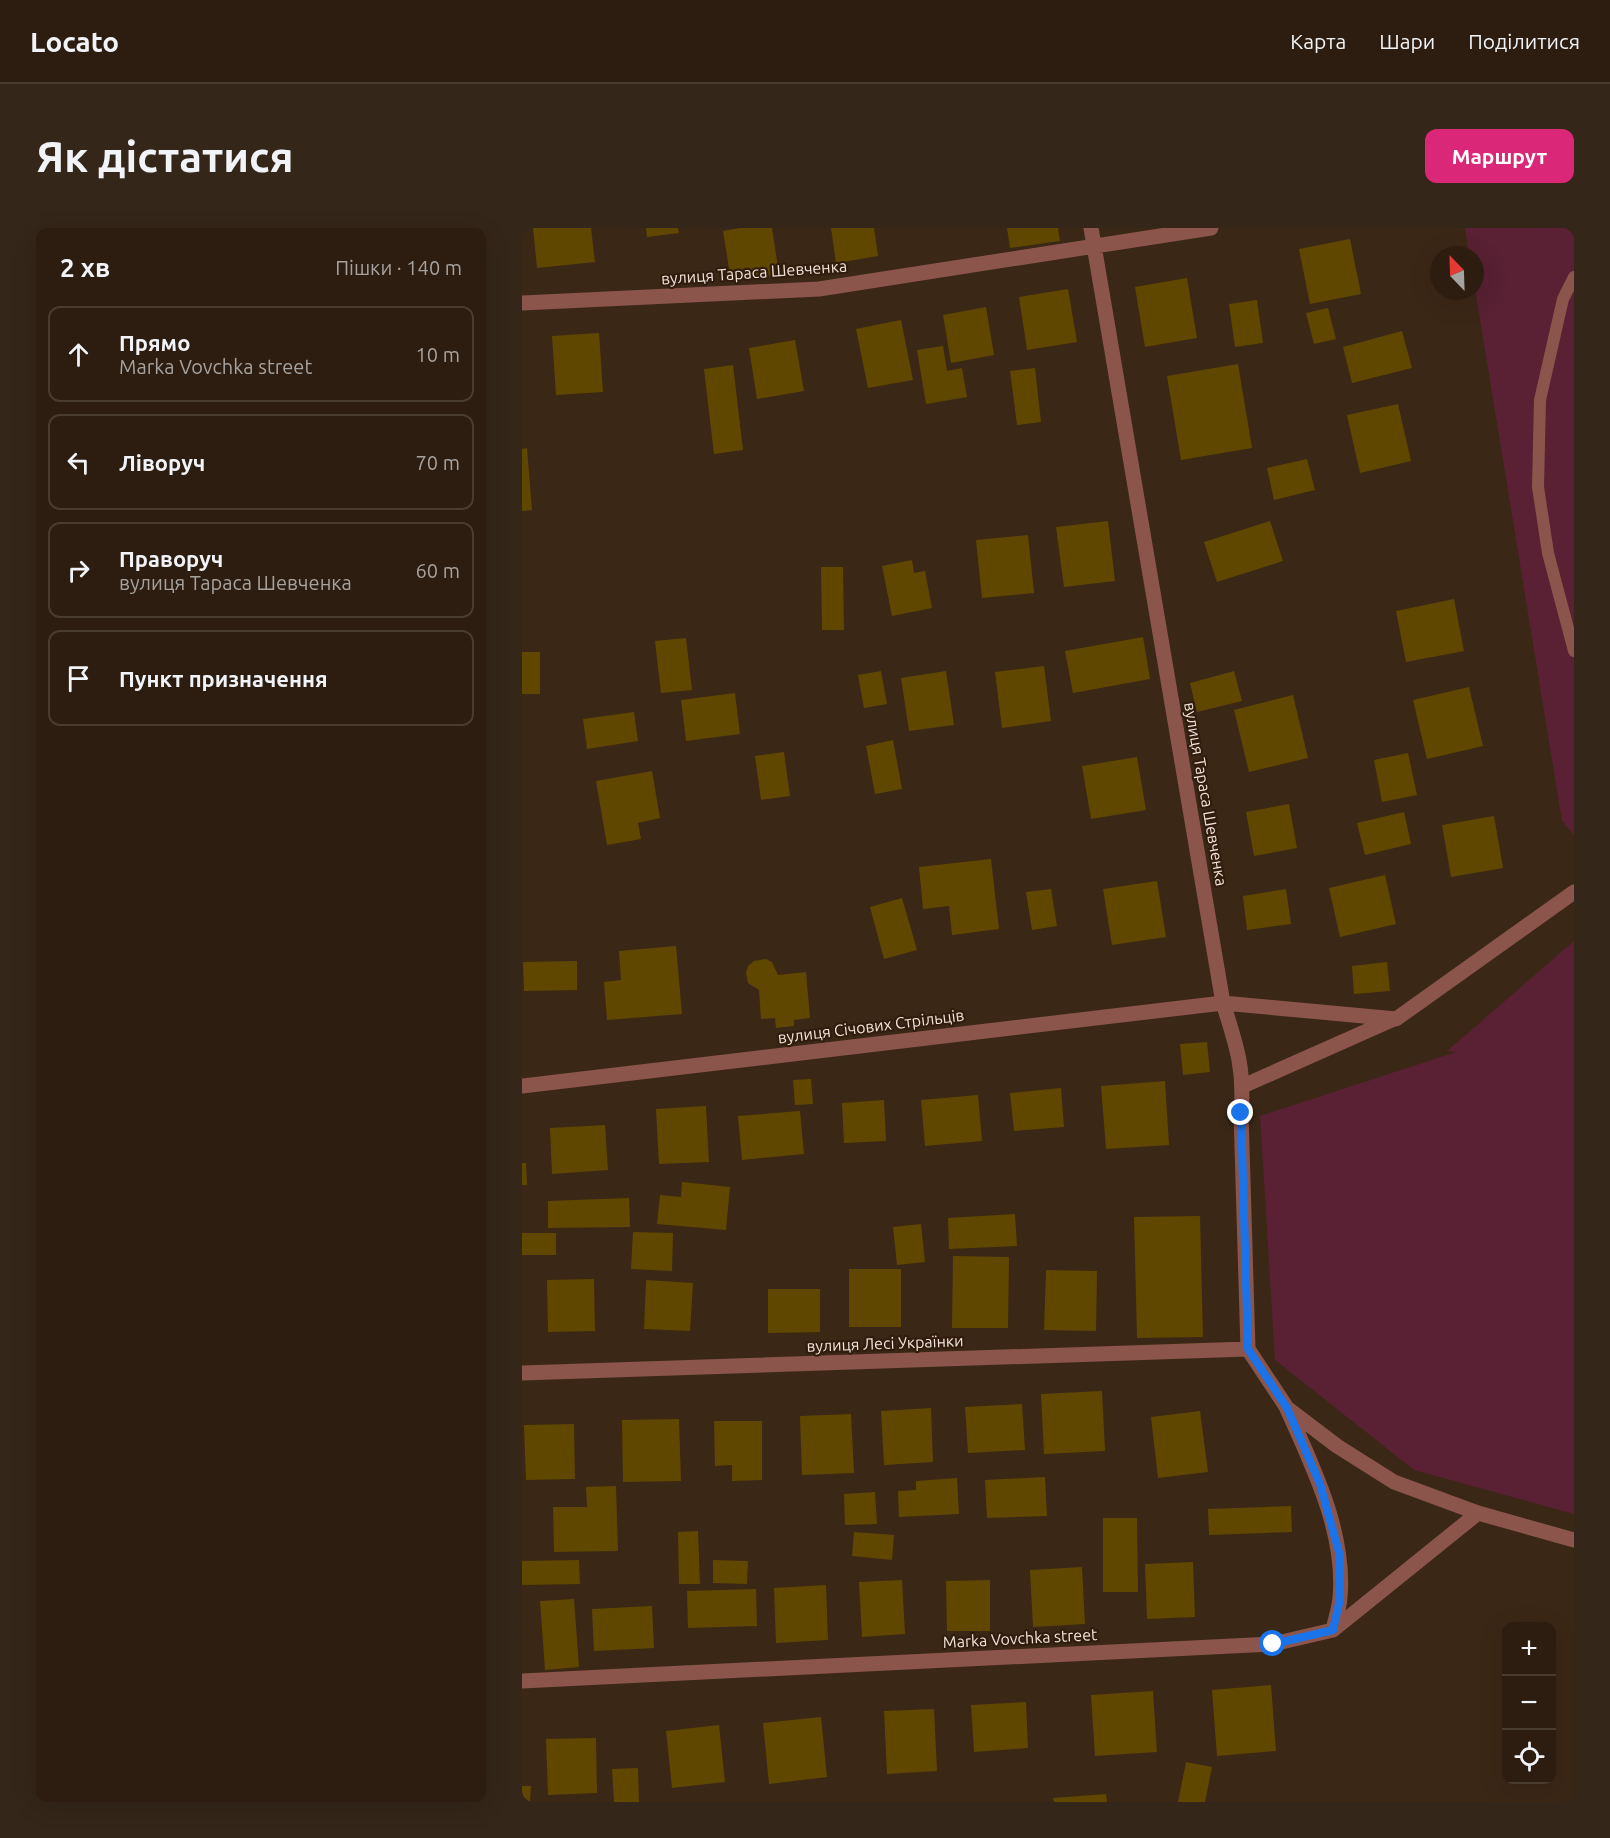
<!DOCTYPE html>
<html lang="uk">
<meta charset="utf-8">
<style>
body{margin:0;font-family:Ubuntu,sans-serif;background:#342619;color:#f1f3f6}
.controls{position:absolute;right:18px;bottom:18px;display:grid;overflow:hidden;border-radius:12px;box-shadow:0 6px 24px #0002}
.controls button{width:54px;height:54px;display:grid;place-items:center;padding:0;border:0;border-bottom:2px solid #483b30;background:#2c1d10;color:#f1f3f6;font:30px sans-serif}
.compass{position:absolute;left:908px;top:18px;width:54px;height:54px;border-radius:50%;background:#2c1d10;box-shadow:0 6px 24px #0002;rotate:337deg}
.stop{position:absolute;width:18px;height:18px;margin:-14px;border:4px solid #1a73e8;border-radius:50%;background:#fff}
.stop.end{background:#1a73e8;border-color:#fff;box-shadow:0 2px 6px #0008}
.list{margin:0;padding:0;list-style:none}
h2{display:flex;justify-content:space-between;align-items:center;height:78px;margin:0;padding:0 24px;font-size:26px}
h2 small{font-size:20px;font-weight:400;color:#a6a29f}
.list li{display:grid;grid-template-columns:39px 1fr auto;gap:18px;align-items:center;box-sizing:border-box;height:96px;margin:0 12px 12px;padding:0 12px;border:2px solid #483b30;border-radius:12px}
.list b{display:block;font-size:22px;white-space:nowrap}
.list p{margin:0;font-size:20px;white-space:nowrap;color:#a6a29f}
.list em{font-size:20px;font-style:normal;color:#a6a29f}
.icon{flex:none;width:33px;height:33px;fill:none;stroke:currentColor;stroke-width:2;stroke-linecap:round;stroke-linejoin:round}
.map{position:relative;flex:none;width:1052px;height:1574px;overflow:hidden;border-radius:12px}
header{display:flex;align-items:center;gap:36px;box-sizing:border-box;height:84px;padding:0 30px;background:#2c1d10;border-bottom:2px solid #483b30}
header strong{font-size:28px}
nav{display:flex;gap:33px;margin-inline-start:auto;font-size:21px}
.intro{display:flex;align-items:center;justify-content:space-between;box-sizing:border-box;height:144px;padding:0 36px}
h1{margin:0;font-size:42px}
.button{padding:15px 27px;border-radius:12px;background:#db2777;color:#fff;font-size:21px;font-weight:700}
main{display:flex;gap:36px;padding:0 36px}
aside{flex:1;background:#2c1d10;border-radius:12px;box-shadow:0 6px 24px #0002}
.map>svg:first-child{display:block}
.green{fill:#592133}
.building{fill:#604700}
.lines{fill:none;stroke-linecap:round;stroke-linejoin:round}
.service{stroke:#8c554c;stroke-width:12}
.minor{stroke:#8c554c;stroke-width:15}
.route{stroke:#1a73e8;stroke-width:8}
.labels{text-anchor:middle;dominant-baseline:central;stroke-width:4.5;stroke-linejoin:round;paint-order:stroke}
.street-label{font-size:16px;fill:#f1e3d9;stroke:#311d0d}
</style>
<header>
<strong>Locato</strong>
<nav><a>Карта</a><a>Шари</a><a>Поділитися</a></nav>
</header>
<div class="intro"><h1>Як дістатися</h1><a class="button">Маршрут</a></div>
<main>
<aside>
<h2>2 хв<small>Пішки · 140 m</small></h2>
<ul class="list">
<li><svg class="icon" aria-label="ahead" viewBox="0 0 24 24"><path d="M12 20V5M6 11l6-6 6 6"/></svg><div><b>Прямо</b><p>Marka Vovchka street</p></div><em>10 m</em></li>
<li><svg class="icon" aria-label="left" viewBox="0 0 24 24"><path d="M17 20v-9H6M10 6l-5 5 5 5"/></svg><div><b>Ліворуч</b></div><em>70 m</em></li>
<li><svg class="icon" aria-label="right" viewBox="0 0 24 24"><path d="M7 20v-9h11M14 6l5 5-5 5"/></svg><div><b>Праворуч</b><p>вулиця Тараса Шевченка</p></div><em>60 m</em></li>
<li><svg class="icon" aria-label="arrive" viewBox="0 0 24 24"><path d="M6 21V4h12l-3 4 3 4H6"/></svg><div><b>Пункт призначення</b></div></li>
</ul>
</aside>
<div class="map">
<svg width="1052" height="1574" viewBox="0 0 1052 1574">
<rect width="100%" height="100%" fill="#3b2716"/>
<path class="green" d="M943 0H1052V607L1040 593 953 61V27H947Z
M1052 713V1286L892 1242 753 1132 738 888 934 824 925 823Z"/>
<path class="building" d="M11 0H69L73 34 15 40Z
M124 0H156L157 5 125 9Z
M218 0H250L257 46 209 53 201 3Z
M309 0H352L356 28 314 35Z
M485 0H536L538 13 488 20Z
M828 11 839 66 788 76 777 21Z
M665 50 675 110 623 119 613 59Z
M546 61 555 114 505 122 497 69Z
M735 72 741 115 713 119 707 76Z
M464 79 472 127 429 135 421 87Z
M806 80 814 111 792 116 784 85Z
M379 92 391 152 346 160 334 101Z
M880 103 890 140 830 155 821 119Z
M77 105 81 164 34 167 30 108Z
M273 112 282 163 235 171 227 120Z
M421 118 425 143 440 140 445 169 404 176 395 122Z
M716 136 730 220 659 232 645 148Z
M211 137 221 222 192 226 182 141Z
M513 140 519 194 495 197 488 143Z
M876 176 889 233 838 245 825 187Z
M5 220 10 282 0 283V221Z
M785 231 793 262 752 272 745 240Z
M586 293 593 353 542 359 534 299Z
M748 293 761 333 695 354 682 314Z
M506 307 512 365 460 370 454 312Z
M390 332 392 345 403 343 410 380 370 388 360 338Z
M299 339H321L322 402H300Z
M932 371 942 423 884 434 874 383Z
M621 409 628 451 551 465 543 423Z
M164 410 170 462 139 465 133 413Z
M0 424H18V466H0Z
M522 438 529 493 480 500 473 444Z
M359 443 365 476 342 480 336 447Z
M424 443 432 497 387 503 379 450Z
M712 443 720 473 675 484 668 455Z
M947 459 961 518 905 531 891 472Z
M213 465 218 506 164 513 159 472Z
M771 467 786 530 727 544 712 482Z
M112 484 116 513 65 521 61 491Z
M371 512 380 561 353 566 344 518Z
M262 524 268 568 239 572 233 528Z
M886 525 895 567 860 574 852 532Z
M615 529 624 582 569 591 560 538Z
M130 543 138 590 116 595 119 611 85 617 74 553Z
M767 576 775 620 732 628 724 584Z
M882 584 889 616 843 627 835 595Z
M972 588 981 640 929 649 920 597Z
M469 631 477 701 430 707 427 678 401 681 397 639Z
M863 647 874 696 818 709 807 660Z
M635 653 644 709 590 717 581 661Z
M529 661 535 698 510 702 504 664Z
M764 661 769 696 725 702 721 668Z
M380 670 395 722 362 731 348 679Z
M154 718 160 786 85 792 82 754 99 752 97 723Z
M244 731 250 734 256 747 284 744 288 790 272 792V798L254 800 253 790 239 791 237 762 226 755 224 745 226 738 232 733Z
M55 733V762L2 763 1 734Z
M865 734 868 763 832 766 830 738Z
M685 814 688 844 661 847 658 816Z
M289 851 291 876 273 877 271 852Z
M643 853 647 917 584 921 579 858Z
M539 860 542 899 492 903 488 865Z
M456 867 460 913 403 918 399 872Z
M362 872 364 913 322 915 320 875Z
M184 878 187 934 137 936 134 881Z
M278 883 282 926 220 932 216 888Z
M83 897 86 942 30 946 28 900Z
M0 935H4L5 957H0Z
M160 954 208 959 204 1002 135 996 138 967 159 969Z
M107 970 108 999 26 1000V973Z
M493 986 495 1018 427 1021 426 990Z
M678 988 681 1109 615 1110 612 989Z
M399 996 403 1034 375 1037 371 999Z
M111 1004 151 1005 150 1043 109 1041Z
M0 1005H34V1027H0Z
M431 1028 487 1029 486 1100H430Z
M327 1041H379V1099H327Z
M524 1042 575 1043 574 1103 522 1102Z
M72 1051 73 1103 26 1104 25 1052Z
M124 1052 171 1055 168 1103 122 1101Z
M246 1061H298V1104L246 1105Z
M580 1163 583 1223 522 1226 519 1166Z
M500 1176 503 1222 446 1225 443 1179Z
M409 1180 411 1234 362 1237 359 1183Z
M678 1183 686 1244 636 1250 629 1189Z
M329 1186 332 1245 280 1247 278 1188Z
M157 1191 159 1253 101 1254 100 1192Z
M192 1193H240V1252L210 1253V1237L193 1238Z
M52 1196 53 1251 4 1252 2 1197Z
M523 1249 525 1288 465 1290 463 1252Z
M435 1250 437 1286 377 1289 376 1263 394 1262V1253Z
M94 1258 96 1323 32 1324 31 1279H65L64 1259Z
M353 1264 355 1296 323 1297 322 1266Z
M769 1278 770 1304 687 1307 686 1281Z
M581 1290H615L616 1364H581Z
M176 1303 178 1356H157L156 1304Z
M332 1304 372 1307 370 1332 330 1328Z
M57 1332 58 1356 0 1357V1333Z
M191 1332 226 1333 225 1356 191 1355Z
M671 1334 673 1389 625 1391 623 1336Z
M560 1339 563 1396 511 1399 508 1342Z
M380 1352 383 1406 340 1409 337 1354Z
M468 1352V1403H425L424 1353Z
M304 1357 306 1412 254 1415 252 1360Z
M234 1361 235 1398 166 1400 165 1363Z
M52 1371 57 1439 23 1442 18 1373Z
M130 1378 132 1420 72 1423 70 1381Z
M749 1457 754 1523 695 1528 690 1462Z
M631 1463 635 1524 573 1528 569 1467Z
M504 1474 506 1520 452 1524 449 1477Z
M412 1481 415 1543 365 1546 362 1483Z
M299 1489 305 1549 247 1556 241 1495Z
M197 1497 203 1554 150 1560 144 1503Z
M74 1510 75 1565 26 1567 24 1511Z
M664 1534 690 1539 683 1574H656Z
M116 1540 117 1574H92L90 1541Z
M0 1558H9L8 1574H0Z
M584 1566 585 1574H532L531 1570Z"/>
<g class="lines">
<path class="service" d="M1052 49 1041 71 1018 172 1016 259 1026 325 1052 423"/>
<path class="minor" d="M569 0 701 775C714 816 723 841 719 885L726 1121
M0 75 297 61 689 0
M0 858 701 775 874 791 1052 664
M721 858 872 791
M726 1121 765 1180 815 1218 872 1254 956 1285 1052 1312
M0 1145 726 1121
M765 1181C791 1239 824 1305 818 1370 817 1381 813 1392 811 1402
M0 1453 751 1416 811 1402 956 1285"/>
</g>
<g class="lines">
<path class="route" d="M719 885 726 1121 765 1180 798 1256 818 1328V1371L811 1402 751 1416"/>
</g>
<g class="labels">
<g class="street-label">
<text transform="translate(232 44) rotate(-4)">вулиця Тараса Шевченка</text>
<text transform="translate(684 566) rotate(80)">вулиця Тараса Шевченка</text>
<text transform="translate(349 798) rotate(-7)">вулиця Січових Стрільців</text>
<text transform="translate(363 1115) rotate(-2)">вулиця Лесі Українки</text>
<text transform="translate(498 1410) rotate(-3)">Marka Vovchka street</text>
</g>
</g>
</svg>
<div class="controls">
<button>+</button>
<button>−</button>
<button><svg class="icon" aria-label="locate" viewBox="0 0 24 24"><circle cx="12" cy="12" r="6"/><path d="M12 2v4M12 18v4M2 12h4M18 12h4"/></svg></button>
</div>
<svg class="compass" viewBox="-18 -18 36 36"><path d="M0-13l5 13h-10z" fill="#e53935"/><path d="M0 13l5-13h-10z" fill="#a6a29f"/></svg>
<div class="stop" style="left:751px;top:1416px"></div>
<div class="stop end" style="left:719px;top:885px"></div>
</div>
</main>
